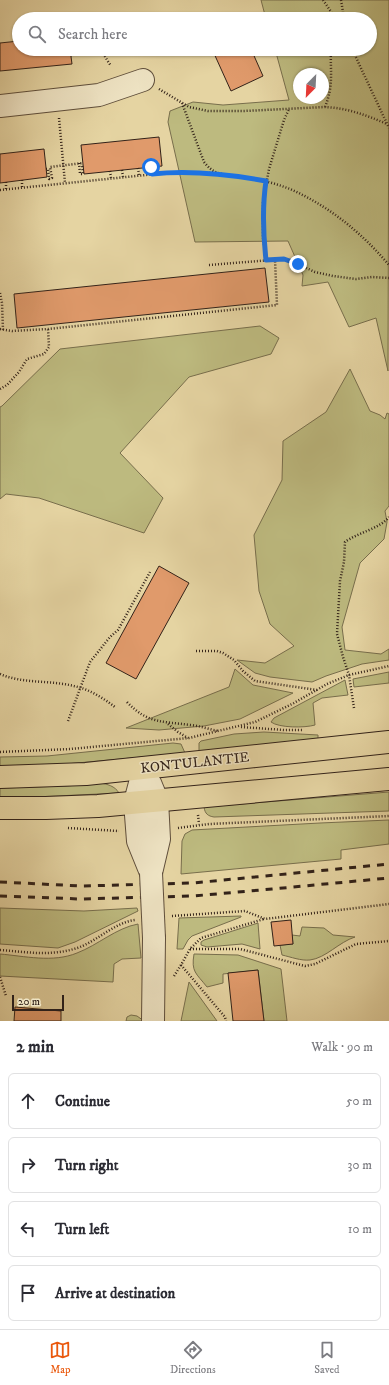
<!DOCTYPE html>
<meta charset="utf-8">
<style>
body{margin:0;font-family:"IM FELL DW Pica",serif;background:#f7f7f7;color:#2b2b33}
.compass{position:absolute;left:293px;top:68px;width:36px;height:36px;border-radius:50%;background:#fff;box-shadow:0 1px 3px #0004;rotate:204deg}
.scale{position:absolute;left:12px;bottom:10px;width:52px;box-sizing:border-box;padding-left:4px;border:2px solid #322219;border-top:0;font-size:11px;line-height:14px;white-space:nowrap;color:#322219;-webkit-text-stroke:3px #eee3c3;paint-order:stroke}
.stop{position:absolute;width:12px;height:12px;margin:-9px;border:3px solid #1a73e8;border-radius:50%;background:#fff}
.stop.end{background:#1a73e8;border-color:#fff;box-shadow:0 1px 4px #0008}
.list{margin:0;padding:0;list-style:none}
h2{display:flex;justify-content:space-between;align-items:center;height:52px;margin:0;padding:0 16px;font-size:17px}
h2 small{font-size:13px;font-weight:400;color:#7c7c81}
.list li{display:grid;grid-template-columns:26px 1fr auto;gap:12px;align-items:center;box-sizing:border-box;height:56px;margin:0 8px 8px;padding:0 8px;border:1px solid #e1e1e2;border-radius:6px}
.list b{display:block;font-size:15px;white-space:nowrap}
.list em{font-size:13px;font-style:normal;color:#7c7c81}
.icon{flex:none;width:22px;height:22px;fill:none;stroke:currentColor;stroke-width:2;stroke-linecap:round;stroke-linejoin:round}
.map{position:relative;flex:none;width:389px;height:1021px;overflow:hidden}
.search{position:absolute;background:#fff;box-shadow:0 1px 3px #0004;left:12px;right:12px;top:12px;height:44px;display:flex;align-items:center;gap:10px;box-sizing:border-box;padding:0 14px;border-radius:22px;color:#7c7c81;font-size:15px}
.sheet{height:308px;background:#fff}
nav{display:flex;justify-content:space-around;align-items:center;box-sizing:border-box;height:56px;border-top:1px solid #e1e1e2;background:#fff;font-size:11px;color:#7c7c81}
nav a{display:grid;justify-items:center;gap:2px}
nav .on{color:#ea580c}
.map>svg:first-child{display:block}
.green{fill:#bdba7f;stroke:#786e4c;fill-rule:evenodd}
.building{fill:#e09a6b;stroke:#322219}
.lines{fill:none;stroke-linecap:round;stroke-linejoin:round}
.minor-casing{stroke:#5f4e3b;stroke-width:24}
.major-casing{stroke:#322219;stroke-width:24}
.path{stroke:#322219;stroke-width:2.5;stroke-dasharray:1 2;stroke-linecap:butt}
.minor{stroke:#eee3c3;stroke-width:22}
.major{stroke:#e5d4a2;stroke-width:22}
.rail{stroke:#322219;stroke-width:3;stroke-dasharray:7 7;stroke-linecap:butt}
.minor-bridge-casing{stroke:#5f4e3b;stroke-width:24;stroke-linecap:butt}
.minor-bridge{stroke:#eee3c3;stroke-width:22}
.route{stroke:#1a73e8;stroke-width:5}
.labels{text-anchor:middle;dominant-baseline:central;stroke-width:3;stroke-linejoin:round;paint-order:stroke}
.street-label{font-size:14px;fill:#322219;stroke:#eee3c3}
</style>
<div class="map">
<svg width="389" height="1021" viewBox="0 0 389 1021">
<rect width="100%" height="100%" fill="#e5d4a2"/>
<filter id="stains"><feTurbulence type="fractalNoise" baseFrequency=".005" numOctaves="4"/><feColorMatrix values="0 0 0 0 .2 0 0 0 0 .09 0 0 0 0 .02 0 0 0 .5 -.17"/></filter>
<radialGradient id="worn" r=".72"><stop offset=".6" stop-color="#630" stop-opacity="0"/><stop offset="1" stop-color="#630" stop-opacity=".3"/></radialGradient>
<path class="green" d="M261 0H389L388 371 376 318 349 327 328 282 302 286 303 275 288 241 195 242 168 122 170 111 193 102 223 105 289 100 275 49H370V19H266ZM299 74H323V98H299Z
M260 326 279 338 271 354 189 377 120 453 163 498 144 533 39 498 6 494 0 499V407L2 406 60 349Z
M350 369 370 411 380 415 385 419 387 413 389 414V506L385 511 387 522 384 539 360 563 342 627 345 650 381 654 389 649V660L362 664 326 676 312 682 270 677 255 673 237 660 265 663 294 646 270 624 259 591 254 535 282 480 283 441 326 412Z
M235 669 253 685 293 693 240 719 204 726 159 730 126 728 229 687Z
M389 672V683L354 687 353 679Z
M345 680 348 695 322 698 313 703 315 725C305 728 279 728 271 722L274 718Z
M264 732 318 735V739L199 752V743L201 741 234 734Z
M173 743 181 744 185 753 66 764 0 766V757L47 756Z
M100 783C107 784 115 786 119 793L35 797H0V788L66 786Z
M389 792V811L214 817C208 816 205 814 204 807Z
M389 820V844L341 850V859L181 874 182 841 185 834 192 830 320 823Z
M0 908 84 911 137 908 138 911 75 942 58 948 0 944Z
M241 916V917L192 936 188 940 183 949H177L179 918Z
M258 923 260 949 242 944 207 947 201 945V942L204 940Z
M138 924 141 958 122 959 114 964 113 982 0 976V954C24 956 53 963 77 953 98 945 116 928 138 924Z
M302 927 324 928 333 935 355 937C339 942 326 958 310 960 301 961 291 957 282 955L280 945 293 944 292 935 300 936Z
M194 954 238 955 281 969 287 1021H264L258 970 223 974V983L207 987C196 973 191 972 194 954Z
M189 982 217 1021H181Z
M131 1015 137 1016 144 1021H126L127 1017Z"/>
<path class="building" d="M19 41V49H70L72 64 0 71V43Z
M212 49H251L263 76 231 91Z
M159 137 162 166 84 174 81 145Z
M44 149 47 177 0 183V154Z
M265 268 269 302 17 328 14 294Z
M159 566 189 583 136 679 106 663Z
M291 920 293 944 274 946 271 922Z
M258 970 264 1021H233L228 973Z
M15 1007 61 1011V1021H14Z"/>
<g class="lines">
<g class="minor-casing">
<path id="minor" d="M0 106 99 95 143 80
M144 768 135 802 138 841 151 873
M150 783 157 800 159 839 151 873
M153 1021 154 938"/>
</g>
<g class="major-casing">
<path id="major" d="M0 777 86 774 389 742
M0 808H46L98 806 389 779"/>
</g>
<path class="path" d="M323 0 336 19
M341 0 343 12 341 19
M352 49 389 128
M102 52 111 49
M71 55 102 52 111 66
M159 89 189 107 208 111H244L325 107C347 108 366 115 387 124
M182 103 204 162C208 167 212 171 218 173 228 176 239 176 249 178 263 180 277 184 290 189 329 206 362 233 389 265
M325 107C334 85 330 71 331 49
M59 118 65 183
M79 163 80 174H83L82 165H83
M151 167V174
M138 168 139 176
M46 169H48L49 179 52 178 50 167 83 163
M122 170 123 177
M110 171 111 178
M22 180V187
M6 182V189
M0 190 165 173H216
M266 260 263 238V202L269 169 284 120 289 109
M209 265 284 259 298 264 315 272 333 276 356 279 372 277 389 278
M0 293 2 303 3 330
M0 329 12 331 48 329 277 305 275 260
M0 389 7 385 19 372 27 359 44 354 49 347 48 329
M196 651H217L223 653 234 660 243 671 255 681 317 690
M0 674C23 684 50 680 74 686 89 689 103 698 115 707
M127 702C148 724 162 721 190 725 200 726 209 729 218 731
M354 708 349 675 343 657 337 634 340 581 344 562 345 542C357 533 381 528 389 517
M68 721 90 662 110 637 118 630 150 572
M168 724 178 732 188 738
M241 727 284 730H302
M0 752 70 749 189 738 255 722 294 703 327 684 349 675 389 666
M198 815 199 824
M68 828 119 831
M178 828 209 824 389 816
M172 916 245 911 265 919 389 904
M190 949H240L305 966 315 964 356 944 389 941
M0 950C27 952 53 957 80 947 98 940 116 922 135 920
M181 965 225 1017 226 1021
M174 976 181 965 190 949 201 938 264 919
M0 977 6 996"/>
<use href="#minor" class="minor"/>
<use href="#major" class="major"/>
<path class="rail" d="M0 882 82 886 193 883 389 864
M0 896 80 899 193 896 272 889 389 878"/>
<g class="minor-bridge-casing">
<path id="minor-bridge" d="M151 873 154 938"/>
</g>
<use href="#minor-bridge" class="minor-bridge"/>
</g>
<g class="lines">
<path class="route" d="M151 167 152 174C190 170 228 174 266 181 262 208 263 233 266 260L284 259 298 264"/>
</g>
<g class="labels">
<g class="street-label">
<text transform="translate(195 763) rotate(-6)">KONTULANTIE</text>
</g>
</g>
<rect width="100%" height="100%" filter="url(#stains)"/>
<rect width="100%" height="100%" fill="url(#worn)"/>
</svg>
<svg class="compass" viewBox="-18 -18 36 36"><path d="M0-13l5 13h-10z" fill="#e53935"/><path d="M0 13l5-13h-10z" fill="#7c7c81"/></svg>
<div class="scale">20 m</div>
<div class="stop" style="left:151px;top:167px"></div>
<div class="stop end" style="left:298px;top:264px"></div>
<div class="search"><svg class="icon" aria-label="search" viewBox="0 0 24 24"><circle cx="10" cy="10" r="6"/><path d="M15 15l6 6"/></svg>Search here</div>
</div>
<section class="sheet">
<h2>2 min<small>Walk · 90 m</small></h2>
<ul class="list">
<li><svg class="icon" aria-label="ahead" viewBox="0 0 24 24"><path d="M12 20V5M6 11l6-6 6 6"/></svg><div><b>Continue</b></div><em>50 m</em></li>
<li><svg class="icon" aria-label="right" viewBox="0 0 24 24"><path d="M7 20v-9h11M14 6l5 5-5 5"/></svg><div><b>Turn right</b></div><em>30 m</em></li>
<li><svg class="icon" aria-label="left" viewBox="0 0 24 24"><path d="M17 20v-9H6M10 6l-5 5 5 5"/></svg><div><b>Turn left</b></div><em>10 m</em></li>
<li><svg class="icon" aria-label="arrive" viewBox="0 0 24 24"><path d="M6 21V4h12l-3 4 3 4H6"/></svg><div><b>Arrive at destination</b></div></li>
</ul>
</section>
<nav>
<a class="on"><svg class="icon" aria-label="map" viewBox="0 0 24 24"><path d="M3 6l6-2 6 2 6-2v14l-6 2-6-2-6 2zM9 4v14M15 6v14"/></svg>Map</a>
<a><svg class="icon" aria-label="directions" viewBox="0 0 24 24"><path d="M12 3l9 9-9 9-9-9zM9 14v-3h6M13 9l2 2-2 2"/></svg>Directions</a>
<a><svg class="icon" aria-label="saved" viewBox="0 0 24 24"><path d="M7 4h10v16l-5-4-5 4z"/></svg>Saved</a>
</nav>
